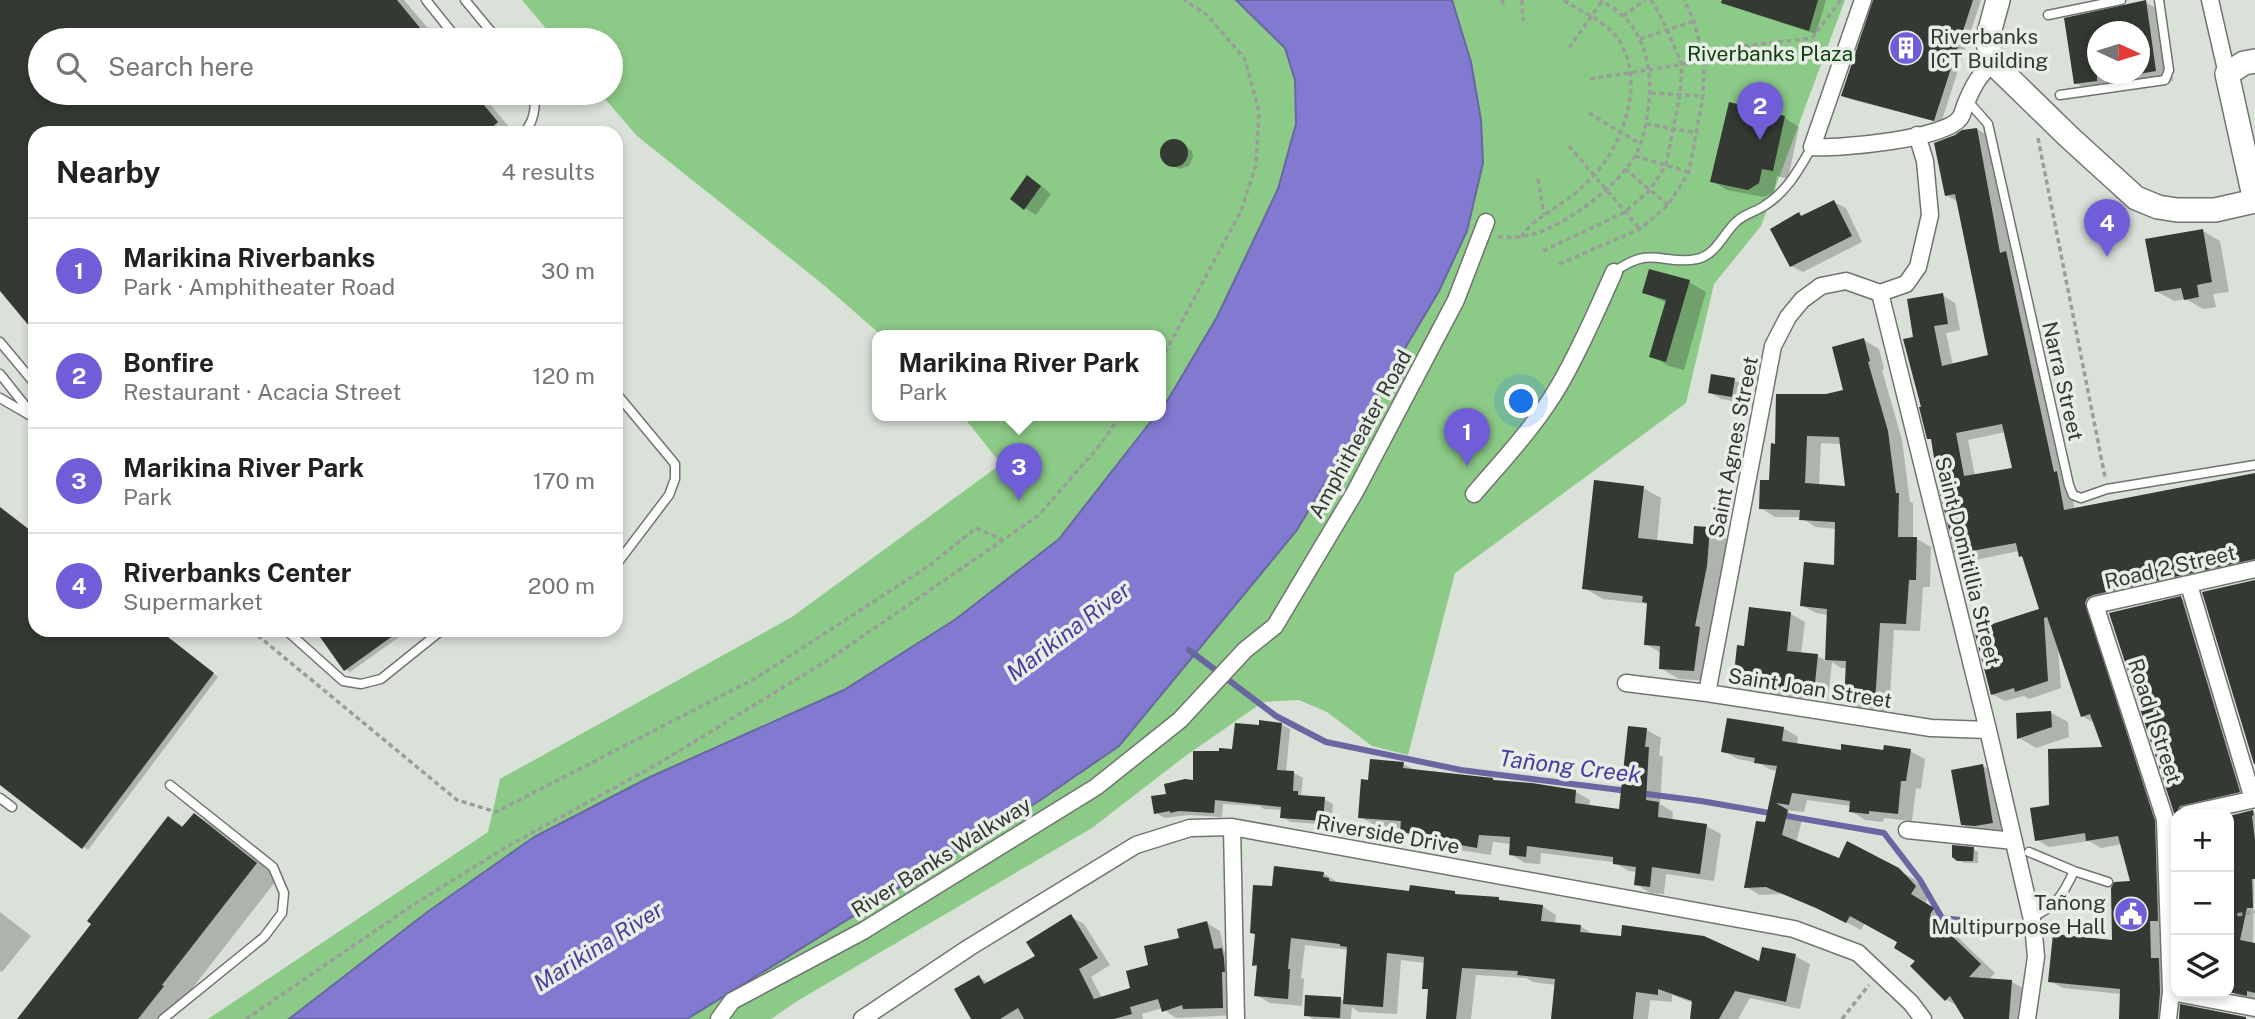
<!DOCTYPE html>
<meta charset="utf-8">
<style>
body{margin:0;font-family:"Public Sans",sans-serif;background:#f6f6f6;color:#222}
.controls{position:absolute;right:21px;bottom:21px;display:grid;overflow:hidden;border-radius:14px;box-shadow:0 4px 10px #0003}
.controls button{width:63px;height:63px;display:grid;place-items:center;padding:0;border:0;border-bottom:2px solid #e0e0e0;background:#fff;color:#222;font:35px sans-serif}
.compass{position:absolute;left:2087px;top:21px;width:63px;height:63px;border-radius:50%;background:#fff;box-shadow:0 4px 10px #0003;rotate:94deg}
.you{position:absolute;left:1522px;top:402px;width:24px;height:24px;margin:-18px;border:5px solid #fff;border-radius:50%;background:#1a73e8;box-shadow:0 0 0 10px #1a73e833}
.badge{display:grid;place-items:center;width:46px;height:46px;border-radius:50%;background:#705ed8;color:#fff;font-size:23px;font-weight:700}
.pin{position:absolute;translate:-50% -58px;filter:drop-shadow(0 2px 4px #0008)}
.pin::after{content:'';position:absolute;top:37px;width:24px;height:21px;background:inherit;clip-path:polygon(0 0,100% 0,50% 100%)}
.popup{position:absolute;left:872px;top:330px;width:294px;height:91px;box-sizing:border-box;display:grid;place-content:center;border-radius:14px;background:#fff;filter:drop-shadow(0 2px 5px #0005);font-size:23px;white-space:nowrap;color:#767676}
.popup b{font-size:26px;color:#222}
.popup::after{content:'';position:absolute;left:50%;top:100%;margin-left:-14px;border:14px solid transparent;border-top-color:#fff}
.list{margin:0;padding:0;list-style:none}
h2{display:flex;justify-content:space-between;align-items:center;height:91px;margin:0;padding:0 28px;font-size:30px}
h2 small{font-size:23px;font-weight:400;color:#767676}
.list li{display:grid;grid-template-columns:46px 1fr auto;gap:21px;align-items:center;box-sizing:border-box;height:105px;padding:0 28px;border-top:2px solid #e0e0e0}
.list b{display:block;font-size:26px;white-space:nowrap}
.list p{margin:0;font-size:23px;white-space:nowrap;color:#767676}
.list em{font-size:23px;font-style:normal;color:#767676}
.icon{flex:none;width:38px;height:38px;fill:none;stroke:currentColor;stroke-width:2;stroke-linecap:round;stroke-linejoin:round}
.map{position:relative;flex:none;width:2255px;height:1019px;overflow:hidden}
.search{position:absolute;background:#fff;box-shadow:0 4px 10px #0003;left:28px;top:28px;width:595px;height:77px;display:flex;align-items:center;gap:18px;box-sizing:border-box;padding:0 24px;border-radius:38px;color:#767676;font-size:26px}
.panel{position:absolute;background:#fff;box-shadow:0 4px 10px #0003;left:28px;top:126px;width:595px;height:511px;border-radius:21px}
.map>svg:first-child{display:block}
.green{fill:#8cca87}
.water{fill:#817ad0;stroke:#6a66a1;stroke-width:2}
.shadow{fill:#0003;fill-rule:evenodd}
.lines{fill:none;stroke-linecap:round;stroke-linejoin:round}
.stream{stroke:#6a66a1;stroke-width:6}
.building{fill:#343a33;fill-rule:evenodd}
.lane-casing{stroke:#6f756e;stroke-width:11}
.street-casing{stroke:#6f756e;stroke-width:19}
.secondary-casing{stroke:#6f756e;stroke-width:26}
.path{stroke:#999e98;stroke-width:3.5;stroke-dasharray:5 3.5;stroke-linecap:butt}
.lane{stroke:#fff;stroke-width:8}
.street{stroke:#fff;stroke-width:16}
.secondary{stroke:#fff;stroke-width:23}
.labels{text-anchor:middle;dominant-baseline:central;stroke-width:7;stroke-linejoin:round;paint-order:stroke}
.poi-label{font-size:21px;fill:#343734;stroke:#e7eee6;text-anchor:start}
.park-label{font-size:21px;fill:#10400e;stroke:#e7eee6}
.street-label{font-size:21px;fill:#343734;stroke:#e7eee6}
.water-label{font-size:23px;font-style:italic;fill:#4d3ba1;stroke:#e7eee6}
</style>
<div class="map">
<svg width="2255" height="1019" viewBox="0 0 2255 1019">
<rect width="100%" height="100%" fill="#dae1d9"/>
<path class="green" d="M522 0H1236L1285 48 1295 80 1296 123 1278 189 1217 317 1169 398 1161 409V335H881L825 286 637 136 600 93H611V40H556Z
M1452 0H1845L1761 226 1714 284 1686 403 1455 573 1408 755 1372 746 1327 712 1299 700 1263 702 1184 757 1092 828 799 1000 771 1019H687L1079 775 1297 530 1439 291 1467 231 1471 62Z
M962 415H1156L1059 539 956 619 844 690 650 777 534 837 426 913 289 1019H208L488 832 500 779 792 617 1001 464Z"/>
<path class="water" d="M1236 0H1452L1471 62 1481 120 1483 163 1467 231 1439 291 1297 530 1119 746 1039 801 687 1019H289L426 913 534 837 650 777 844 690 956 619 1059 539 1156 415H1161V409L1169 398 1217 317 1278 189 1296 124 1295 80 1285 48Z"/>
<path class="shadow" d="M0 0H404L438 40H40V93H481L514 133H35V330L0 288Z
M1747 0H1826L1816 34 1751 13 1744 9Z
M1874 0H1981L1941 123 1849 99 1843 96Z
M2145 2 2163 12 2173 81 2094 93 2076 83 2066 20ZM2098 32H2140V74H2098Z
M1785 118 1799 127 1788 179 1777 176 1774 192 1764 197 1727 190 1712 181Z
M1977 129 1990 137 2012 256 2019 261 2075 510 2255 475V568L2098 609 2167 829 2171 1019H2121L2122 994 2063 988 2050 981 2113 942 2132 883 2122 844 2101 848 2089 841 2049 847 2036 839 2051 806 2105 749 2096 724 2082 716 2058 649 2061 688 2029 699 2024 696 2005 701 1992 694 2042 610 2024 558 2020 556 2019 551 1970 561 1957 553 1934 441 1929 438 1915 338 1942 295 1955 303 1960 330 1946 333 1953 365 1990 356 1958 202 1946 195ZM2006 432 2014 469 1975 476 1968 440Z
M1176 140 1192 151 1193 157 1189 166 1179 169 1164 161 1161 152 1165 143Z
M1039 184 1051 194 1036 215 1025 208Z
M1834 202 1846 208 1862 242 1803 272 1791 266 1799 214 1803 217Z
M2203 231 2220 241 2229 292 2213 294 2216 307 2203 309 2186 299 2174 301 2156 291Z
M1689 282 1706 292 1684 370 1669 366 1651 356 1667 303 1644 292Z
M1864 340 1879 349 1884 369 1882 370 1902 440 1910 502 1913 503V539H1917L1931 547 1930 587H1923L1920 631 1894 630 1889 712 1860 710 1846 701 1848 668H1841L1832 662 1828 700 1775 696 1769 692 1749 690 1735 682 1746 648 1791 614 1805 622 1801 654 1817 656 1827 661 1829 615 1816 613 1801 605 1836 567 1837 529 1815 527 1801 517H1775L1761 508 1771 482 1777 445 1826 396 1846 391ZM1821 443 1841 444 1847 488 1819 486Z
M1734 380 1746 386 1743 403 1721 399 1709 392Z
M1643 488 1661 498 1657 542 1694 546 1710 529 1728 540 1712 681 1679 679 1660 668 1661 653 1646 644 1648 604 1603 599 1584 588Z
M0 508 35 535V630H158L218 677 88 850 0 783Z
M2181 598 2194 606 2252 799 2194 814H2176L2111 614Z
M318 630H409L350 672 345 669Z
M2050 712 2068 722 2069 737 2036 748 2019 738Z
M1281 724 1290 729 1286 773H1294L1303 778 1301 795 1324 799 1333 804 1331 825 1291 822 1282 817 1283 810 1264 809 1259 806 1223 804 1222 817 1189 815 1165 818 1156 813 1168 795 1195 782 1260 727Z
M1783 728 1798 737 1797 745 1842 752 1910 751 1925 759 1921 789 1916 788 1912 821 1884 818 1883 822 1865 820 1851 811V806L1807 800 1804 812 1785 810 1802 820 1796 843 1839 860 1898 870 1914 879 1930 895 1925 904 1948 917 1944 924 1995 973 1988 980 2012 982 2026 990 2024 1019H1966L1958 1006 1947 1000 1912 966 1918 961 1899 942 1865 923 1861 930 1833 915 1782 894 1760 895 1746 887 1767 824 1778 771 1771 770 1759 763 1738 759 1723 751Z
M1647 730 1661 738 1659 755 1663 757 1660 804 1673 812 1672 821 1706 826 1721 834 1714 881 1666 874 1664 894 1650 893 1636 884 1637 872 1629 871 1613 862 1541 853 1540 864 1525 863 1510 854 1511 844 1493 842 1491 855 1460 850 1450 844 1416 839 1402 831V828L1375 825 1360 817 1370 782 1403 764 1417 771 1493 779 1497 782 1576 792 1590 800 1589 807 1620 811Z
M1983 766 2000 776 2010 832 1980 834 1962 824Z
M195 815 218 828 279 877 184 999 186 1001 172 1019H19L94 924 168 818 185 827Z
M2255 815 2253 945 2255 1001 2243 999 2230 991 2229 914V818Z
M1973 849 1978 852V863H1964L1958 859Z
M1323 873 1337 882V884L1411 893H1455L1460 896 1542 906 1556 915 1555 924 1580 926 1595 935 1760 963 1795 956 1810 964 1800 1009 1750 998 1738 1019H1692L1693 1003 1672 995V1002L1650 1000 1648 1019H1553L1556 985 1533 982 1526 978 1476 975 1471 1019H1428L1430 991 1424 988 1426 963 1401 960 1397 1014 1359 1012 1352 1007 1351 1019H1313L1306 1015 1340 999 1345 1001 1349 950 1305 945 1301 978 1304 979 1302 1006 1270 1003 1256 995 1258 968 1254 965 1257 935 1252 932 1274 888Z
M0 912 31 936 2 972 0 971Z
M1071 917 1084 924 1110 965 1091 977 1102 998 1132 989 1150 966 1181 939 1207 923 1220 931 1224 951 1235 957V1015L1176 1018 1162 1008 1142 1014 1143 1019H973L979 977 989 983 1037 957Z"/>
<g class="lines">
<path class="stream" d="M1189 650 1276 716 1326 742 1461 770 1628 791
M1639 793 1701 801 1884 833 1920 880 1942 918 2015 926"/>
</g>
<path class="building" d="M0 0H397L430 40H40V93H474L498 122 486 133H35V333L0 291Z
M1722 0H1818L1809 31 1721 3Z
M1873 0H1973L1934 121 1841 96Z
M2146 0 2156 71 2139 74V32H2097V81L2074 84 2064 18Z
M1729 102 1785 116 1773 171 1762 169 1759 183 1748 190 1710 182Z
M1977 128 2000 253 2006 251 2054 472 2057 471 2064 510 2255 473V559L2093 595 2087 598 2085 603 2155 821 2158 921H2150L2151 958H2159L2160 992 2158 1019H2119L2120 989 2048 982 2053 934 2112 940 2111 888 2114 882 2130 881 2118 836 2086 841 2085 833 2035 841 2030 808 2049 805 2048 749 2102 747 2090 714 2081 717 2047 617 2044 618 2048 681 2015 692 2014 688 1991 695 1974 630 2039 609 2022 556 2019 557 2016 543 1955 554 1939 489 1931 439H1927L1919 407H1921L1903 339 1913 337 1907 299 1943 293 1948 324 1934 326 1942 366 1988 355 1955 194 1945 196 1934 143 1955 135 1962 130ZM2002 424 2012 468 1964 476 1956 433Z
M1160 153a14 14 0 1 1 28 0a14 14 0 1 1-28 0Z
M1027 175 1041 186 1024 210 1010 199Z
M1834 200 1852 236 1790 267 1770 229 1799 212 1801 216Z
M2203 229 2212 282 2197 285 2199 297 2184 300 2181 288 2155 292 2145 239Z
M1649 269 1690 280 1666 362 1649 357 1666 300 1642 293Z
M1864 338 1870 361 1868 362 1888 431 1896 493H1899L1898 537H1917L1916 580H1909L1906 624 1880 623 1875 704 1844 702 1846 661 1825 660 1827 609 1800 606 1804 562 1834 565 1835 522 1799 520 1800 510 1759 509 1760 480H1769L1771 443 1775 444 1776 394H1826L1843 390 1832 347ZM1807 436 1839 437 1845 486 1805 483Z
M1711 374 1735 378 1732 397 1708 393Z
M1594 480 1644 486 1638 538 1693 544 1694 526 1710 527 1707 566 1695 626 1700 627 1694 671 1659 669 1660 646 1644 645 1647 603 1642 602 1643 596 1582 589Z
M0 507 35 534V630H159L214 673 82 849 0 785Z
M2255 580V764H2254L2202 592Z
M2181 596 2240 792 2180 806 2176 814V840L2175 816 2109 613Z
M1749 607 1791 612 1787 651 1818 654 1814 693 1759 688V685L1733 683 1737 645 1744 646Z
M315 630H401L344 671Z
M2051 711 2052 727 2017 739 2016 713Z
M1727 718 1784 727 1782 741 1841 750V744L1883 750 1884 745 1911 749 1906 781H1901L1898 814 1869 811V814L1849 812 1850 801 1792 793 1789 805 1776 803 1788 810 1782 835 1839 858 1847 841 1899 868 1916 886 1911 894 1934 908 1930 915 1981 964 1969 977 2012 980 2009 1019H1964L1950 996 1945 1001 1910 966 1915 961 1894 948 1897 942 1850 916 1846 923 1816 908 1766 887 1744 888 1756 821 1765 822 1777 766 1754 763 1755 758 1721 752Z
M1259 720 1282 723 1277 770 1294 771 1293 791H1298V795L1325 797 1323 821 1280 818 1281 807 1215 800 1214 813 1179 811 1170 813V811L1154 814 1151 796 1166 794 1164 784 1185 779 1193 780V751H1219V748L1232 749 1235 723 1259 725Z
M1628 726 1647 728 1645 747H1649L1646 800 1659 802 1658 817 1707 824 1700 874 1652 867 1650 887 1634 885 1636 867 1613 864V857L1527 846 1526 857 1509 855 1510 837 1479 835 1477 848 1444 842V838L1400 832 1401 821 1358 818 1361 779 1368 780 1370 759 1404 762 1403 768 1493 778V780L1532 783 1576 790 1575 803 1619 809Z
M1983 764 1993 823 1975 826 1961 825 1951 770Z
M2253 810 2254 815 2252 816 2255 840V879H2252L2253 908H2247L2240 940 2255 943V993L2247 991V996L2229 992V816Z
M194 813 257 863 162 985 164 986 138 1019H17L91 924 87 921 168 816 182 827Z
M1952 845 1974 847 1973 861H1957L1952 857Z
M1274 866 1324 872 1323 877 1329 878V881L1409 891 1410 885 1455 891V894L1499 897V900L1543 905 1541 921 1581 925 1580 932 1621 936 1622 925 1704 936 1759 961 1762 947 1796 954 1786 1002 1735 991 1719 1019H1690L1692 1001 1658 989V995L1636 992 1633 1019H1551L1555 979 1517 975 1518 971 1462 968 1456 1019H1426L1428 989H1422L1424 957 1387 953 1383 1007 1343 1004 1347 947 1340 946V944L1291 938 1288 969H1290L1288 999 1254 996 1257 965 1252 966 1255 934 1250 933 1253 885 1272 886Z
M1071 914 1098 958 1079 969 1094 999 1130 988 1126 971 1148 965 1144 946 1179 938 1177 929 1207 921 1214 949 1222 948 1224 958 1225 972H1222L1223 1008 1183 1009 1182 1005 1162 1012 1158 999 1130 1007 1132 1014 1114 1019H1024L1018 1008 1000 1019H971L954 989 979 975 984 984 1035 956 1026 942Z
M1305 995 1341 997 1340 1018 1304 1016Z
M2180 1004 2246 1017V1019H2179Z"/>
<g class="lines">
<g class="lane-casing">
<path id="lane" d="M426 0 458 40
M465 0 498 40
M2048 15 2121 0
M2060 95 2165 80 2169 70 2159 0
M1967 100 1988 124 2069 485 2073 495 2081 498 2107 489 2255 465
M523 133C534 123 536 107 534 93
M1614 272C1653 244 1661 266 1697 259 1716 255 1723 234 1736 222 1744 214 1755 212 1764 206 1787 192 1799 169 1812 147
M0 342 35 384
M0 374 35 418
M616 393 675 464V479L669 495 616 565
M0 398 31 416
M286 630 343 681 361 684 381 679 442 630
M0 798 12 807
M2029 852 2074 871C2064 893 2055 909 2031 917
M2074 871 2108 882
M163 1019 264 937 282 913 284 893 273 867 170 785"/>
</g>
<g class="street-casing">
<path id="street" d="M1863 0 1812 147C1839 149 1946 139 1960 118 1963 114 1964 107 1966 103 1973 86 1979 75 1993 63
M2210 0 2227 74
M1880 293 1988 730 2033 924 2036 957 2027 1019
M1880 293 1906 284 1918 267 1930 215 1925 161 1917 135
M1474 494C1504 459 1537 424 1560 384 1581 348 1597 310 1614 272
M2189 585 2253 799
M1626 683 1707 693 1931 728 1988 730
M1707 693 1773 346 1788 317 1802 300 1821 286 1846 281 1880 293
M2187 814 2255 799
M1232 827 1236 1019
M1907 830 2014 841
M2171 992 2255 1008
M719 1019 732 1001 863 931 1096 787 1180 720 1245 650 1275 626 1355 492 1456 300 1486 222
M862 1019 970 947 1136 845 1190 828 1232 827 1794 929 1858 953 1911 1003 1923 1019
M2168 1019 2171 992 2165 819 2095 605 2255 569"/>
</g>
<g class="secondary-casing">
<path id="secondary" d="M1998 0 1989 33 1988 43 1993 63 2069 137 2136 198 2158 207 2177 210H2215L2255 201 2227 74 2244 63 2255 61"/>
</g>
<path class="path" d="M1502 0 1505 8
M1522 0 1523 21
M1623 16 1645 0
M1640 39 1694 21
M1569 48 1602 1
M1702 51 1812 38 1841 0
M1590 79 1704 61
M1651 93 1703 96
M1589 113 1640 144
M1646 124 1697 133
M2038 138 2105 477
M1569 146 1640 229
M1635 156 1689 172
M1625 169 1668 205
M1538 179 1544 215
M1498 237C1505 237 1512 238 1519 237 1557 233 1616 189 1635 156 1643 142 1646 125 1648 110 1653 77 1648 40 1623 16 1617 10 1608 5 1601 0
M1521 237C1534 219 1545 216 1562 203 1573 196 1585 185 1594 175 1625 142 1647 76 1616 36 1603 20 1580 11 1563 0
M1543 251 1625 212 1650 190 1666 165 1680 94 1682 64 1662 19 1651 0
M1559 264 1640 229 1668 205 1689 172 1703 96 1704 61 1694 21 1684 0
M1161 360 1241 211 1256 165 1259 112 1245 59 1207 15 1184 0
M251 630 457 800 496 812 756 678 930 565 976 528 1003 540
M2229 916 2255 912
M246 1019 413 905 508 846 656 765 828 660 1038 516 1100 445 1121 415
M1842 1019 1869 985"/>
<use href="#lane" class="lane"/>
<use href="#street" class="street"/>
<use href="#secondary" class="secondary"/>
</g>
<defs>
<g id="building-disc" transform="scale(1.75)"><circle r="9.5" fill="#705ed8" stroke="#e7eee6"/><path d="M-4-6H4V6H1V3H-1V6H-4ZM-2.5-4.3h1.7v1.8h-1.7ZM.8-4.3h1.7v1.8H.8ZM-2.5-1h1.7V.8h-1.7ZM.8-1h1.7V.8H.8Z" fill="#fff"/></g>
<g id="civic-disc" transform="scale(1.75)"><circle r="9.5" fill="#705ed8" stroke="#e7eee6"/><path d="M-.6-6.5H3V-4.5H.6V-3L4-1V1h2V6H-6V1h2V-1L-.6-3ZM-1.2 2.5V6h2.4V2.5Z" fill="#fff"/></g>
</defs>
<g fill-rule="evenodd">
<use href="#building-disc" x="1906" y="48"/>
<use href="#civic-disc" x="2131" y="914"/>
</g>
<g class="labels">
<g class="poi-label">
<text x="1930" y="36">Riverbanks<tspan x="1930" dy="24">ICT Building</tspan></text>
<text x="2106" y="902" text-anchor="end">Tañong<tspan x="2106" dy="24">Multipurpose Hall</tspan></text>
</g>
<g class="park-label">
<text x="1770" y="53">Riverbanks Plaza</text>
</g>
<g class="street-label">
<text transform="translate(2063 381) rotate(77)">Narra Street</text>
<text transform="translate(1360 434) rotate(-61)">Amphitheater Road</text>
<text transform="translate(1733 447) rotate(-79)">Saint Agnes Street</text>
<text transform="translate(1968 561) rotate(76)">Saint Domitillia Street</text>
<text transform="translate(2170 567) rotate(-13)">Road 2 Street</text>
<text transform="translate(1810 688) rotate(9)">Saint Joan Street</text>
<text transform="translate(2155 721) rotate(72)">Road 1 Street</text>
<text transform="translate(1388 834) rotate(10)">Riverside Drive</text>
<text transform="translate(941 857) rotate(-32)">River Banks Walkway</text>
</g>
<g class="water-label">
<text transform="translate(1068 631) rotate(-37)">Marikina River</text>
<text transform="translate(1570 766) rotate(7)">Tañong Creek</text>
<text transform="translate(598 946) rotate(-32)">Marikina River</text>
</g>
</g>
</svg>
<div class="controls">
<button>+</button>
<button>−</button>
<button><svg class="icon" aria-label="layers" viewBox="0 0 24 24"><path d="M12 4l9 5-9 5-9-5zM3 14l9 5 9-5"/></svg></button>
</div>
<svg class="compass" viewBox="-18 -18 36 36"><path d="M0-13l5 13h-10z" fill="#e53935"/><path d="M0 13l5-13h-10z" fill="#767676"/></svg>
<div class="you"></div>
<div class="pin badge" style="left:1467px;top:466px">1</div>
<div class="pin badge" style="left:1760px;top:140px">2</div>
<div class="pin badge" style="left:1019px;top:501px">3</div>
<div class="popup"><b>Marikina River Park</b>Park</div>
<div class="pin badge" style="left:2107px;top:257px">4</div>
<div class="search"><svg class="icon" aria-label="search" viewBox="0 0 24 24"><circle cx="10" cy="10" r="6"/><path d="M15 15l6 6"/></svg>Search here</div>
<section class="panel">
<h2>Nearby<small>4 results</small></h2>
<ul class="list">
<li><span class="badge">1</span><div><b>Marikina Riverbanks</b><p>Park · Amphitheater Road</p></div><em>30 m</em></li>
<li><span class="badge">2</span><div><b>Bonfire</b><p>Restaurant · Acacia Street</p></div><em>120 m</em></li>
<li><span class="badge">3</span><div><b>Marikina River Park</b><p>Park</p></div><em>170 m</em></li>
<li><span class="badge">4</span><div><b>Riverbanks Center</b><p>Supermarket</p></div><em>200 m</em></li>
</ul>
</section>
</div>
